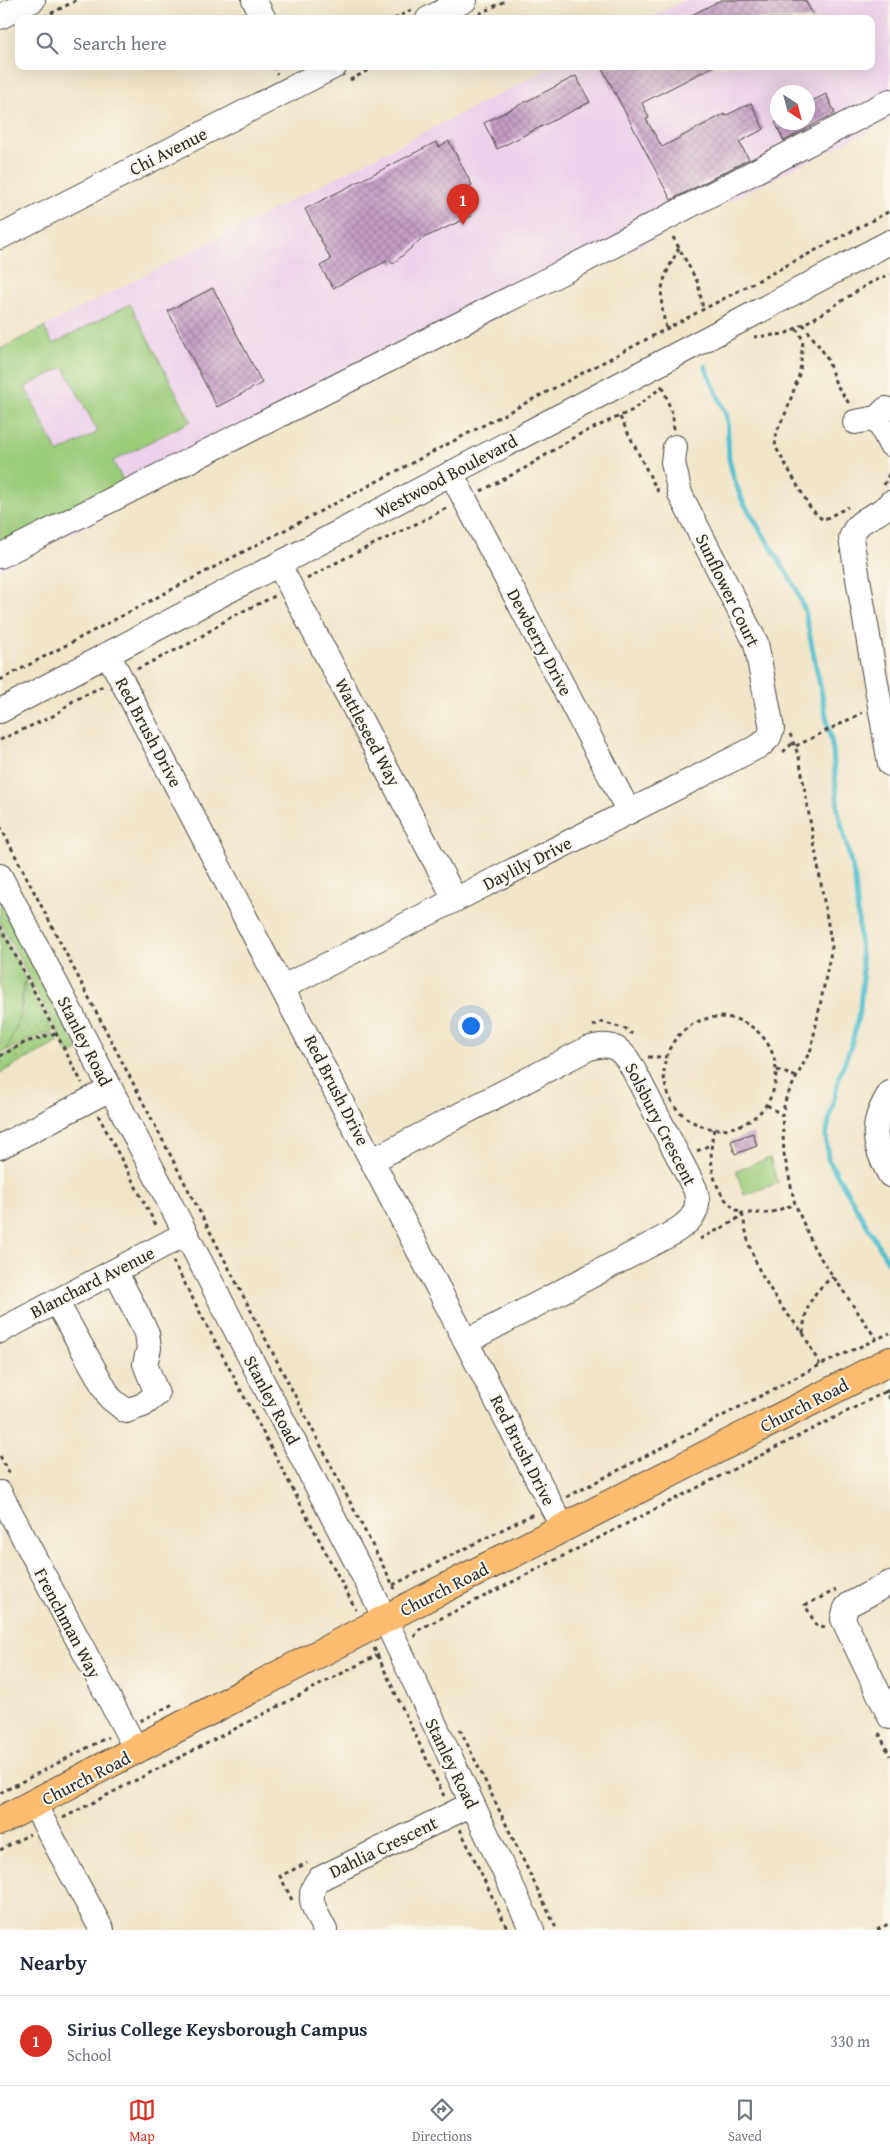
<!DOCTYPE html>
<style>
body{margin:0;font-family:"Gentium Book Plus",serif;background:#f2f2f3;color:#1f2937}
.compass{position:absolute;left:770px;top:85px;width:45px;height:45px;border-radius:50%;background:#fff;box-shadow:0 5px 20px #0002;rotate:144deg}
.you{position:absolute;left:470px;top:1025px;width:18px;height:18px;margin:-12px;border:4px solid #fff;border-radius:50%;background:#1a73e8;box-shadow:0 0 0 8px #1a73e833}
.badge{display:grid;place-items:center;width:32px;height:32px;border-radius:50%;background:#d93025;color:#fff;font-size:16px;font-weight:700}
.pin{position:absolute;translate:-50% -41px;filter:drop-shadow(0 1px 2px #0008)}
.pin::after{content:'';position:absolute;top:26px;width:18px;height:15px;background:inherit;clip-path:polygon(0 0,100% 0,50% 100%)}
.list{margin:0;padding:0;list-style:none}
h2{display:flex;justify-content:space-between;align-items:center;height:65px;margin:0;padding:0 20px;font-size:21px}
h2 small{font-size:16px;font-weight:400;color:#747a83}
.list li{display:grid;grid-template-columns:32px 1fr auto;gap:15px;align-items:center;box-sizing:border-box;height:90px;padding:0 20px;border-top:1px solid #e0e1e3}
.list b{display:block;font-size:19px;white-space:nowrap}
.list p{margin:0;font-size:16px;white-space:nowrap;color:#747a83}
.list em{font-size:16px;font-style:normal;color:#747a83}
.icon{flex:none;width:28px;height:28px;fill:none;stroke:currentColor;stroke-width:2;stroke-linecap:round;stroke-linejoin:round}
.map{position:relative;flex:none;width:890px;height:1930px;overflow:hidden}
.search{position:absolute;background:#fff;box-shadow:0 5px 20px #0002;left:15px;right:15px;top:15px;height:55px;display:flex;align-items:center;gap:12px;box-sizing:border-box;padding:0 18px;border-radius:10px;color:#747a83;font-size:19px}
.sheet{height:155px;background:#fff}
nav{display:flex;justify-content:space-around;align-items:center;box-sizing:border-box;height:70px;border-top:1px solid #e0e1e3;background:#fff;font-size:14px;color:#747a83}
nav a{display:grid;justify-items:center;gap:2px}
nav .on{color:#d93025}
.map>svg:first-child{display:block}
.built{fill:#ecd1ea;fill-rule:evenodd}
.grass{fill:#9ccc7a;stroke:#647c52;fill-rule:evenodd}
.park{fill:url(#park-dots);stroke:#647c52}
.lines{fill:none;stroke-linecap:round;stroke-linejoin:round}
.stream{stroke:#55c1cf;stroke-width:5}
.building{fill:url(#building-cross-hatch)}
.minor-casing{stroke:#494743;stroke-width:26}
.major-casing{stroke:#494743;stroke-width:30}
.path{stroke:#494743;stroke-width:3;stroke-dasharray:4 4;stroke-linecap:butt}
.minor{stroke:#fff;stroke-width:24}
.major{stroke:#fdbc70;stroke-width:28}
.labels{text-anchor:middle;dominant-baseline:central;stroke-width:4;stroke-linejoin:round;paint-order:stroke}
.street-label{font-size:18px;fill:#2b2b2b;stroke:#fbf7ec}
</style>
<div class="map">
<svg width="890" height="1930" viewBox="0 0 890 1930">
<defs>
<pattern id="park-dots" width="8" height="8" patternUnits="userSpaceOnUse" patternTransform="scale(1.25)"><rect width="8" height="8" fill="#9ccc7a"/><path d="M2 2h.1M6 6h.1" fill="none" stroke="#87af6a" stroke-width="1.8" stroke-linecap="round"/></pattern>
<pattern id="building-cross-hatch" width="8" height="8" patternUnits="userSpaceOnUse" patternTransform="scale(1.25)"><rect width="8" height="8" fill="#c59fc5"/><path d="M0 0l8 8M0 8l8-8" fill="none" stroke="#a082a0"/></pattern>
</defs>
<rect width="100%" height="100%" fill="#fbf7ec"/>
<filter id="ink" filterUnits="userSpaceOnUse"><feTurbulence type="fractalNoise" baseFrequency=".02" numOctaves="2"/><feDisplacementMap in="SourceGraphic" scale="10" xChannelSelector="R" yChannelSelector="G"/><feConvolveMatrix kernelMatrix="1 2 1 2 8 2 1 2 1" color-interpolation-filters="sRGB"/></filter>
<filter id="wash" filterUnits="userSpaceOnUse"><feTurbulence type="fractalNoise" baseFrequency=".0096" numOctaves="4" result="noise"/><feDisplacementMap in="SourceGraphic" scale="20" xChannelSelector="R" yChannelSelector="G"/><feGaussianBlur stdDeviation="1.12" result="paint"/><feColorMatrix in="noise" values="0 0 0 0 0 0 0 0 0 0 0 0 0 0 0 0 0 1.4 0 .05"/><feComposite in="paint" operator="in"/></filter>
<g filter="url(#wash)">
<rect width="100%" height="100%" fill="#f1e5c9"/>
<path class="built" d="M684 0H890V120L0 569V349L554 66H871V19H647ZM778 92H808V122H778Z"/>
<path class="grass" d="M130 304 191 421 113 461 126 486 0 549V349L44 327 53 344ZM64 367 98 432 58 453 25 387Z
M0 896 78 1050 70 1056 0 922Z
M0 928 25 978 17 1027 7 1050 0 1054Z
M770 1158 778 1183 744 1195 736 1170Z"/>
<path class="park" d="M25 978 54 1032 31 1039 7 1050 21 1013Z
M55 1035 59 1042 0 1073V1058L24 1044Z"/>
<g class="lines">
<path class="stream" d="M705 366 727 417 729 459 734 479 743 502 796 588 805 612 833 750 838 811 855 879 863 977 860 1008 852 1043 839 1077 826 1135 828 1159 890 1265"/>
</g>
<g id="blocks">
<path class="building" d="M721 0H805L815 19H684Z
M601 66H714L642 103 649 118 646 119 662 147 724 114 725 116 751 103 764 129 739 142 749 159 671 200Z
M576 76 590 102 497 149 484 123Z
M826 94 835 113 784 141 775 122H808V103Z
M449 141 472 185 459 192 472 216 421 239 393 264 389 260 333 288 320 266 331 260 305 209 436 142 439 147Z
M213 288 262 383 217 407 168 311Z
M753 1133 757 1146 735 1154 731 1141Z"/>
</g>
</g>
<g filter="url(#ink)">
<use href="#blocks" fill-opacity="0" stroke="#494743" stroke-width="1"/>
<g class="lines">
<g class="minor-casing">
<path id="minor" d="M254 0 264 19
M0 17 33 0
M428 19 465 0
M0 237 335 66
M877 418 890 444
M855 422 877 418 886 409
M451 473 629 812
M890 503C877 519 859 515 851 538L890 764
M0 556 553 277 890 101
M279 565 455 899
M108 654 563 1528
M0 711 890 242
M0 876 374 1596 532 1930
M283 987 761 745 769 737 772 729 756 643 680 494 673 462 675 447
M890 1093C869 1125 873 1144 890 1175
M0 1147 110 1089
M373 1160 587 1049C608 1042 619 1045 631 1065L695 1189C703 1213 688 1224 669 1235L467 1341
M56 1301 110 1398 126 1411 143 1405 157 1394 145 1364 149 1348 147 1333 115 1271
M0 1331 185 1234
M0 1493 137 1751
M890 1583 850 1604 846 1608 843 1619 890 1717
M34 1804 102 1930
M325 1930C316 1913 304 1896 319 1879L472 1804"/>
</g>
<g class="major-casing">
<path id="major" d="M0 1821 404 1609 890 1361"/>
</g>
<path class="path" d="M479 14 507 0
M44 17 77 0
M394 19 411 10
M273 66 277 74
M350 80 376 66
M673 237 698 283 703 309
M803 324 826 356 836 384 850 405
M666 328C657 290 661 282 679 248
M796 328 803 340 800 372 787 410 777 431 775 446 811 509 823 520 848 507
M754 337 785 334 820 315 868 284 890 274
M663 387 673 417 674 430
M620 417 658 492
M884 485 890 472
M481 491 525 468 576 436 631 411 663 386
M307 579C352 552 402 533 448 507
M137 669 194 641 231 617 275 596
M0 680 890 211
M790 734 799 757 832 947 811 1049 786 1098 782 1115 784 1154 795 1204 815 1250 877 1340
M0 740 55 715 73 701 105 685
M796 746 862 713
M783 752 794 742
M0 826 395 1589
M0 926 82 1083
M664 1073a56 56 0 1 1 112 0a56 56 0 1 1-112 0Z
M593 1026 602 1022 626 1029 632 1034
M0 1056 26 1042 56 1033
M648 1057H666
M777 1070 797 1077
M767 1105 782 1115
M98 1115 157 1227
M714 1129C707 1160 712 1197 742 1213L749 1245 760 1272 780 1305 803 1333 820 1365
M697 1151 710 1145
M700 1239 735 1221 742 1213H770L795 1204
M173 1261 356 1610
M803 1333C805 1307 812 1292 833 1277
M885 1392 890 1390
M0 1456 11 1477
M567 1497 820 1365 890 1333
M393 1585 535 1513
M825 1627 816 1625 805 1605 836 1590
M414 1637 420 1629 885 1392 890 1399
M374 1648 444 1796
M140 1721 173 1704
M460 1729 557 1930
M879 1733 890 1756
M0 1793 108 1737
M63 1818 381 1653
M460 1829 508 1930
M0 1850 30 1834
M292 1900 280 1876 307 1863
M877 1930 890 1923"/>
<use href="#minor" class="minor"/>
<use href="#major" class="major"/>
</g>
</g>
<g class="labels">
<g class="street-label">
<text transform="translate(168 151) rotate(-27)">Chi Avenue</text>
<text transform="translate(446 476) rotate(-28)">Westwood Boulevard</text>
<text transform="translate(728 590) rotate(64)">Sunflower Court</text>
<text transform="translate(540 642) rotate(62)">Dewberry Drive</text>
<text transform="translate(149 732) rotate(62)">Red Brush Drive</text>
<text transform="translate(368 732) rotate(62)">Wattleseed Way</text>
<text transform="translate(527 863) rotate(-27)">Daylily Drive</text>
<text transform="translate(85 1041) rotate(63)">Stanley Road</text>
<text transform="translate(337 1090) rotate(63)">Red Brush Drive</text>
<text transform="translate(661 1124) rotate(63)">Solsbury Crescent</text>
<text transform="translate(92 1282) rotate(-27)">Blanchard Avenue</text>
<text transform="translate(272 1400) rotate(62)">Stanley Road</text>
<text transform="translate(804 1405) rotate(-27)">Church Road</text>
<text transform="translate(523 1450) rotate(63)">Red Brush Drive</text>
<text transform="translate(444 1589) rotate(-27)">Church Road</text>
<text transform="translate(68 1623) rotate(62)">Frenchman Way</text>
<text transform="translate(452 1763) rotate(64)">Stanley Road</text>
<text transform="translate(86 1778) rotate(-27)">Church Road</text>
<text transform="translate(383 1847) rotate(-26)">Dahlia Crescent</text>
</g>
</g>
</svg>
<svg class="compass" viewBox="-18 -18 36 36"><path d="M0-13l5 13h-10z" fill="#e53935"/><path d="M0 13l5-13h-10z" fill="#747a83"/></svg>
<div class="you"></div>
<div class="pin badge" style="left:463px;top:225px">1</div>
<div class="search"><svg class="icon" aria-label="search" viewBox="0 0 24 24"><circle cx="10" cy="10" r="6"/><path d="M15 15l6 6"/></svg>Search here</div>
</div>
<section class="sheet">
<h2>Nearby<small></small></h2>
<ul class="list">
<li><span class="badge">1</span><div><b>Sirius College Keysborough Campus</b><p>School</p></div><em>330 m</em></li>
</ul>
</section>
<nav>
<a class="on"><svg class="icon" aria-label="map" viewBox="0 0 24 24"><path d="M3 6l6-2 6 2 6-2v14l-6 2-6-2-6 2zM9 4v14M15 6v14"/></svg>Map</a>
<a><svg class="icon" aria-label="directions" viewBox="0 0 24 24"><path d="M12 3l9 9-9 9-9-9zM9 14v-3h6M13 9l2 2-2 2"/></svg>Directions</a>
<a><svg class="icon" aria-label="saved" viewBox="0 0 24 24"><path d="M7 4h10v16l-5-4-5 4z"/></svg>Saved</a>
</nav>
